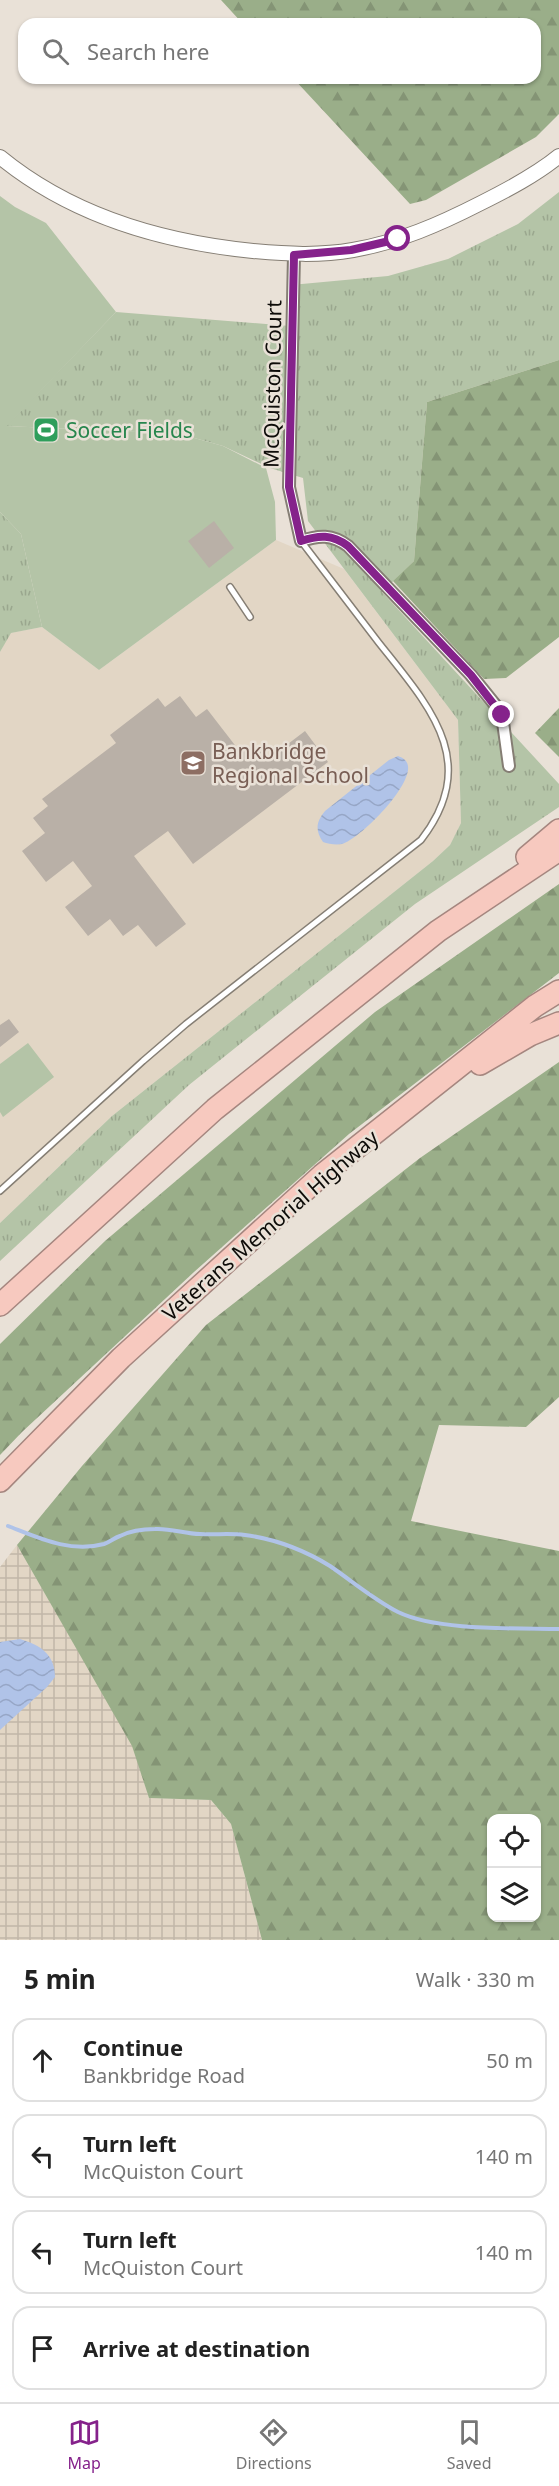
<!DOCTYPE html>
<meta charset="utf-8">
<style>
body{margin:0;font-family:"Noto Sans",sans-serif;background:#f6f6f6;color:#222}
.controls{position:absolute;right:18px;bottom:18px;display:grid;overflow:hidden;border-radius:12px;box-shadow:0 2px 4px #0004}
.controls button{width:54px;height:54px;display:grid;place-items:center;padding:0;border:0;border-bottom:2px solid #e0e0e0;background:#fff;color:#222;font:30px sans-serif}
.stop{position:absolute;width:18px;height:18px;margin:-14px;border:4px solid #85228b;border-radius:50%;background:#fff}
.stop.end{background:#85228b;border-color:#fff;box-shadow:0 2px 6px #0008}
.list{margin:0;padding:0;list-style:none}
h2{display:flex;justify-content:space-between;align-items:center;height:78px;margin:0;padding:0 24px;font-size:26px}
h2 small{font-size:20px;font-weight:400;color:#767676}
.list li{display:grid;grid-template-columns:39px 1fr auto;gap:18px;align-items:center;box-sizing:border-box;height:84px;margin:0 12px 12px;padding:0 12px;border:2px solid #e0e0e0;border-radius:18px}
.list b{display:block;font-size:22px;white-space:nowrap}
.list p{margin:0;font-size:20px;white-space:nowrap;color:#767676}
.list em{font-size:20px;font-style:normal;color:#767676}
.icon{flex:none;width:33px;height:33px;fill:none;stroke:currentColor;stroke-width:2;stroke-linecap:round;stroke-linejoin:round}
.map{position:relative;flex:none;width:559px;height:1940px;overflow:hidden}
.search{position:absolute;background:#fff;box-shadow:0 2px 4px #0004;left:18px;right:18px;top:18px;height:66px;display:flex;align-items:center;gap:15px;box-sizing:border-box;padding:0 21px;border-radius:18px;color:#767676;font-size:22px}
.sheet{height:462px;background:#fff}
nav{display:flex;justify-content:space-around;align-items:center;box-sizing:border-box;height:84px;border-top:2px solid #e0e0e0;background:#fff;font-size:16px;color:#767676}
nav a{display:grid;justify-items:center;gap:3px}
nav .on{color:#85228b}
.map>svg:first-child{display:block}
.built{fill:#e2d6c5}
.industrial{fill:url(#industrial-grid)}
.grass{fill:url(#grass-tufts)}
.forest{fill:url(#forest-firs);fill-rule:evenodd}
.garden{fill:#b4c4a7}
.water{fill:url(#water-waves)}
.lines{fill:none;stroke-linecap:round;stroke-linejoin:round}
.stream{stroke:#b0c3e8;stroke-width:4}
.building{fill:#b9b0a7}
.service-casing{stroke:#857e74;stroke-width:8}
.minor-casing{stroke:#857e74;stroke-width:14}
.tertiary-casing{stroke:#857e74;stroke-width:16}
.motorway-casing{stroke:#a5867f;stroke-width:24}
.service{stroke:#fff;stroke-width:5}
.minor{stroke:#fff;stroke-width:10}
.tertiary{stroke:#fff;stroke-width:14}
.motorway{stroke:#f7c9bf;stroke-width:21}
.route{stroke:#85228b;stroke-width:8}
.labels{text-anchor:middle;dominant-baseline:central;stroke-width:5;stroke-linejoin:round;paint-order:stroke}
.street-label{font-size:21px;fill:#0d0b08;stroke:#e9e1d7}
.leisure-label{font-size:21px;fill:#27864d;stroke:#e9e1d7;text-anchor:start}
.education-label{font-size:21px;fill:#785e54;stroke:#e9e1d7;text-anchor:start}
</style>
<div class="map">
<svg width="559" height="1940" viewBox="0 0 559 1940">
<defs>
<pattern id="industrial-grid" width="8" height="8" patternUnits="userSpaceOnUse" patternTransform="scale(1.5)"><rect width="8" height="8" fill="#e2d6c5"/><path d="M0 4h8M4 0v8" fill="none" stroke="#c1b6a8"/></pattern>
<pattern id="grass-tufts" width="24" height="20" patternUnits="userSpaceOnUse" patternTransform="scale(1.5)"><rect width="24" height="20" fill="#b4c4a7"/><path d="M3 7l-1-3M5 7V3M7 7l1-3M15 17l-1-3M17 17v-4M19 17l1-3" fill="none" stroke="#9aa78e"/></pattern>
<pattern id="forest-firs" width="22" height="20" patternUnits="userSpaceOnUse" patternTransform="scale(1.5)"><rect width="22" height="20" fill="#9aae89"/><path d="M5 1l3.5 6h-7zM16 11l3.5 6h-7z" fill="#849475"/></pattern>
<pattern id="water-waves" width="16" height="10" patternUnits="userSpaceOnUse" patternTransform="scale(1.5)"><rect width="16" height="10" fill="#b0c3e8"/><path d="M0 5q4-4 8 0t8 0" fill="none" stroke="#96a6c6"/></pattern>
</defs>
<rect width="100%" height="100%" fill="#e9e1d7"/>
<path class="built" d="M276 540 344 569 458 720 461 823 450 845 433 861 112 1116 0 1223V652L10 633 42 627 99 670Z"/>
<path class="industrial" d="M17 1545 133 1746 149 1798 211 1800 231 1824 262 1940H0V1567Z"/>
<path class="grass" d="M559 192V360L427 402 414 561 382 592 559 784V807L415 904 189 1085 0 1261V1223L112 1116 433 861 450 845 461 823 458 720 308 521 303 478 270 468 223 446 180 434 6 426 116 312 290 326 291 285 388 276 448 259 518 224Z
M0 512 21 534 42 627 11 633 0 652Z"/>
<path class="forest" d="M221 0H559V114L536 137 426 200 410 204 293 78H535V24H243Z
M559 360V637L506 678 484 679 393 581 414 561 427 402Z
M559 708V757L535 733Z
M559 884V973L349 1134 194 1272 22 1432 0 1455V1344L105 1241 375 1012Z
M559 1062V1397L526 1427 439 1425 411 1521 559 1551V1940H262L231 1824 211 1800 149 1798 132 1746 17 1545 82 1466 206 1325 420 1158ZM492 1818H536V1918H492Z"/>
<path class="garden" d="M0 196 15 207 46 223 116 312 7 426 180 434 223 446 266 468 275 502 276 540 99 670 42 627 21 534 0 512Z
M28 1043 54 1077 3 1117 0 1112V1064Z"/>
<path class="water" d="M398 756C403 758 407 760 408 766 411 787 361 838 342 844 336 845 328 844 323 842 315 830 316 822 325 811L389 760Z
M20 1639C40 1645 55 1654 55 1677L47 1687 0 1730V1642Z"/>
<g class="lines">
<path class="stream" d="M8 1526C39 1538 70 1553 104 1544 110 1542 114 1538 120 1536 130 1531 144 1529 155 1529 171 1528 185 1534 200 1534 215 1535 230 1533 245 1535 275 1539 304 1550 330 1566 352 1581 373 1599 398 1612 437 1631 515 1628 559 1629"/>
</g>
<path class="building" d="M214 521 234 548 209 568 188 541Z
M180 696 196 717 207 709 241 753 254 743 267 760 305 731 328 762 193 864 168 831 134 856 186 924 156 947 138 925 123 936 110 919 88 936 65 907 92 886 73 861 46 882 22 851 45 833 33 818 48 806 42 799 116 743 110 735 158 698 165 707Z
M9 1019 19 1032 0 1047V1025Z"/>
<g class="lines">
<g class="service-casing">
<path id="service" d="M230 587 250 617
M0 1191 143 1061 186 1024 421 840C482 762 429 706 379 643 353 609 327 575 301 541"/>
</g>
<g class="minor-casing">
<path id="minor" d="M294 255 289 487 301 541C319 535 332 534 348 546L471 675 496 706 502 715 509 766"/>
</g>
<g class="tertiary-casing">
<path id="tertiary" d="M0 157C72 216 162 242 253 251 287 254 319 256 353 250 399 242 440 224 481 203 507 190 536 175 559 156"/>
</g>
<g class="motorway-casing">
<path id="motorway" d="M527 857 559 830
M480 1064 530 1035 559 1023
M0 1305 215 1109 438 931 559 850
M0 1481 121 1358 322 1175 535 1006 559 991"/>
</g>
<use href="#service" class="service"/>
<use href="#minor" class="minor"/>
<use href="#tertiary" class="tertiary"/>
<use href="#motorway" class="motorway"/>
</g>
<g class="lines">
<path class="route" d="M398 239 351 250 294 255 289 487 301 541C319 535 332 534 348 546L471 675 502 715"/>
</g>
<defs>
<g id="stadium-square" transform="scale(1.35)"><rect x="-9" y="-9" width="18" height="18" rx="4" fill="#2e9e5b" stroke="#e9e1d7"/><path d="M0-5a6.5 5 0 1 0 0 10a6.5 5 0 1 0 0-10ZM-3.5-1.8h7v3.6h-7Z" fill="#fff"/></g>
<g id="school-square" transform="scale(1.35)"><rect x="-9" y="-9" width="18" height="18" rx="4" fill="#8d6e63" stroke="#e9e1d7"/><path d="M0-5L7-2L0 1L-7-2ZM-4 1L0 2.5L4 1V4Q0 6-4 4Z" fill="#fff"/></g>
</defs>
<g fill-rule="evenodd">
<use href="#stadium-square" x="46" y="430"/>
<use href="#school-square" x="193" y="763"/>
</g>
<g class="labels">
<g class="street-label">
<text transform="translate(272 384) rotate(-89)">McQuiston Court</text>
<text transform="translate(270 1225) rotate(-41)">Veterans Memorial Highway</text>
</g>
<g class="leisure-label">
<text x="66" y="430">Soccer Fields</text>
</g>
<g class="education-label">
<text x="212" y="751">Bankbridge<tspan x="212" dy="24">Regional School</tspan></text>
</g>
</g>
</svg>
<div class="controls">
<button><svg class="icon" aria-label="locate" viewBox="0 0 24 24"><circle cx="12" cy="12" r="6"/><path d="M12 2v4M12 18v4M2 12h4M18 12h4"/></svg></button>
<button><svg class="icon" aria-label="layers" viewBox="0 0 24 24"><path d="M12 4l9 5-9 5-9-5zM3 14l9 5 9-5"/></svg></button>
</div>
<div class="stop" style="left:398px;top:239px"></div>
<div class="stop end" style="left:502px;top:715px"></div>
<div class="search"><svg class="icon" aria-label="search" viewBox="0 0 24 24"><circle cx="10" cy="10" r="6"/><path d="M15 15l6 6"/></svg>Search here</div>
</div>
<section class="sheet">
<h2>5 min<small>Walk · 330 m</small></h2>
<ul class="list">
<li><svg class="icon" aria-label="ahead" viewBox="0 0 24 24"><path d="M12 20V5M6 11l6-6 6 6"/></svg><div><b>Continue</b><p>Bankbridge Road</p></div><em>50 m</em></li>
<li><svg class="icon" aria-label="left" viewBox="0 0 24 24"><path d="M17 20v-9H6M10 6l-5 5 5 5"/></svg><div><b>Turn left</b><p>McQuiston Court</p></div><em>140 m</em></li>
<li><svg class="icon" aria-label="left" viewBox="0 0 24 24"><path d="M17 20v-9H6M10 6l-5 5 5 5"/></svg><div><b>Turn left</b><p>McQuiston Court</p></div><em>140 m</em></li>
<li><svg class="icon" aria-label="arrive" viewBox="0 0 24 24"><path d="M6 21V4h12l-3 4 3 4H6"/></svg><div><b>Arrive at destination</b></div></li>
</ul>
</section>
<nav>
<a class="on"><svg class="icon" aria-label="map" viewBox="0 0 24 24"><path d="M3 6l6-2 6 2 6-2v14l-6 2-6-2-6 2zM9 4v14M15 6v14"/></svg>Map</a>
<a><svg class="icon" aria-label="directions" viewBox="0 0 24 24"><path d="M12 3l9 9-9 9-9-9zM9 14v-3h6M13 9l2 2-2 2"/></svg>Directions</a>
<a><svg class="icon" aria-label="saved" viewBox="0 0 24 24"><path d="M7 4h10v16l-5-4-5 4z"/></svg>Saved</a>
</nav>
